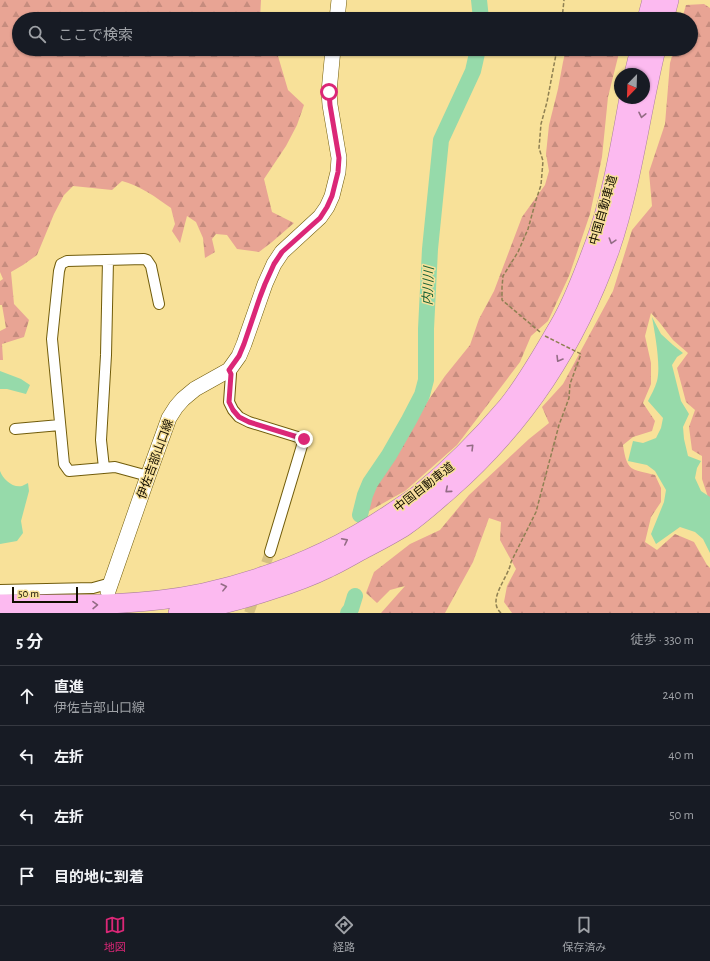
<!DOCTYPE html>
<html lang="ja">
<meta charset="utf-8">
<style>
body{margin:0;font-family:"Alegreya Sans","Noto Sans JP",sans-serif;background:#242831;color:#f1f3f6}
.compass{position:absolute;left:614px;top:68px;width:36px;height:36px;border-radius:50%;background:#171b24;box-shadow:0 1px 3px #0004;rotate:203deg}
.scale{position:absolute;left:12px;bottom:10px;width:66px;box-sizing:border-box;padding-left:4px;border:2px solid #130d00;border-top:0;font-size:11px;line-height:14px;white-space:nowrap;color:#130d00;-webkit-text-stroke:3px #f8e199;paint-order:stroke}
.stop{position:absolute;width:12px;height:12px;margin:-9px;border:3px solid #db2777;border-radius:50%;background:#fff}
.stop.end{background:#db2777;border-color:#fff;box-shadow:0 1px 4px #0008}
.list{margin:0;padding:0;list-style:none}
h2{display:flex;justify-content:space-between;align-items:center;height:52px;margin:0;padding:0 16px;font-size:17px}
h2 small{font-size:13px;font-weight:400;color:#9ea1a6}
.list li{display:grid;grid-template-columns:26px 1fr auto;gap:12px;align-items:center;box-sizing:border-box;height:60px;padding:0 16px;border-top:1px solid #363941}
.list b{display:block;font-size:15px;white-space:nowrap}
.list p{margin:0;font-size:13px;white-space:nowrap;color:#9ea1a6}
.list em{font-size:13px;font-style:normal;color:#9ea1a6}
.icon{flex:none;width:22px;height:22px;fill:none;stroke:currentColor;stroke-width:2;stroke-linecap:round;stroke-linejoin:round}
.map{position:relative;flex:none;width:710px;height:613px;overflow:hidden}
.search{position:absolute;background:#171b24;box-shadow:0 1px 3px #0004;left:12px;right:12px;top:12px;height:44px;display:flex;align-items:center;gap:10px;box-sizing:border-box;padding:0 14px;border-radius:22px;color:#9ea1a6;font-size:15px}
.sheet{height:292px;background:#171b24}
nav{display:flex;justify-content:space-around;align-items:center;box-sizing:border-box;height:56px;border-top:1px solid #363941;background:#171b24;font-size:11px;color:#9ea1a6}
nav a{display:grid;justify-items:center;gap:2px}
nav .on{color:#db2777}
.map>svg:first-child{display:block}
.forest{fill:url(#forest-firs)}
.water{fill:#96daaa}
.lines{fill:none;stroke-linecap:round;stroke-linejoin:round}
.river{stroke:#96daaa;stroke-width:16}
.street-tunnel{stroke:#d6c182;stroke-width:10;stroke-dasharray:10 5;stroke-linecap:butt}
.street-casing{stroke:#715c0b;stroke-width:12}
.secondary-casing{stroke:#715c0b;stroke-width:16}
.highway-casing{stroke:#aa7d9c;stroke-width:20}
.path{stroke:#8f8053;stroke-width:1.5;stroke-dasharray:4 2;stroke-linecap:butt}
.street{stroke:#fff;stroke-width:10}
.secondary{stroke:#fff;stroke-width:15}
.highway{stroke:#fcbaf0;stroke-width:19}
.path-bridge{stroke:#8f8053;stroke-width:1.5;stroke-dasharray:4 2;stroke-linecap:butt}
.oneway{stroke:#936c84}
.route{stroke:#db2777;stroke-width:5}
.labels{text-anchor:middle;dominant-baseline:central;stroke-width:3;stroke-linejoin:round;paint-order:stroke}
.street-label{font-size:12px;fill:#130d00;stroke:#f8e199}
.water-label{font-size:13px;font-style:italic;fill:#176236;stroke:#f8e199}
</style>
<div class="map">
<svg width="710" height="613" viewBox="0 0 710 613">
<defs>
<pattern id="forest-firs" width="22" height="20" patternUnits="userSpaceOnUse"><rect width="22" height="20" fill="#e8a494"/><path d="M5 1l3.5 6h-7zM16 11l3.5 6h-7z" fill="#c68c7e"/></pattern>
</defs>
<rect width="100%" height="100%" fill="#f8e199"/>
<path class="forest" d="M0 0H261L260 19H19V49H278V56L288 90 304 105 297 125 286 146 264 179 272 212 294 223 272 242 259 252 237 249 227 235 216 234 212 239 215 252 205 258 203 238 196 222 187 216 180 243 172 231 175 224 171 208C157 198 139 185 122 181L112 190 73 186 64 195 54 214 37 255 23 265 11 272 14 304 29 320 24 337 2 344 3 360H0V331L6 328 2 305H0V281L3 279 0 272Z
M704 4 710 8V498L708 497 702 479V456L692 450 689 427 695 410 686 402 677 368 688 353 673 340 660 323 651 313 645 336 651 363V384L643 403 655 421 652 431 633 437 623 445C627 472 631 469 655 475L661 488V502L651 517 645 542 657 550 675 534 694 542 707 565 710 568V613H512L504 602 507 586 516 569 500 540 501 522 489 518 473 562 445 613H381L405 586 390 590 377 603 366 593 374 572 410 544 440 530 469 495 529 439 549 423 542 407 563 384 613 291 632 230 652 206 649 172 665 124 670 63 674 49H691V19H682L686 5Z
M566 49H620L608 97 602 157 590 214 569 276 548 321 531 336 520 362 457 445 405 491 369 511 368 498 381 475 425 405 445 376 470 345 479 319 494 291 522 217 545 185 549 171 546 154 549 125 558 89 563 62Z"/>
<path class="water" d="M652 317 661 334 673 345 683 353 677 357 672 365 681 401 689 414 683 427 684 439 688 456 701 461 697 468 695 478 701 491 710 497V553L703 539 695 532 680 527 656 544 651 534 664 502 666 490 655 471 647 465 628 461 633 441 643 443 656 438 661 428 663 418 648 401C651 395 655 388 657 381 661 366 655 334 652 317Z
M0 371 21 379 30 385 26 394 7 389H0Z
M0 471C3 479 12 488 22 486 24 485 26 484 28 483L29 491 21 521 23 533 17 541 0 544Z"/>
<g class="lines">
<path class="river" d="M479 0 481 19
M360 515 365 495 370 483 389 455 409 420 422 395 426 380V329L430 249 441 140 473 71 478 49
M348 613 351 609 355 596"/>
<path class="street-tunnel" d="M261 577 270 552
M249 613 256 594"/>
<g class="street-casing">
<path id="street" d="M229 370 231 374 229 402 233 410 239 417 249 422 304 439 270 552
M15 429 60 425
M104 468 101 440 106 355 108 260
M148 476 115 467 69 471 64 464 52 339 59 271 61 264 67 261 144 259 147 260 151 266 159 304
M0 590 93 588 111 583"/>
</g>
<g class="secondary-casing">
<path id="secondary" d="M337 19 339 0
M108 591 148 476 169 418 176 407 183 399 195 389 229 370 239 356 244 344 265 284 274 264 282 252 320 217 327 207 332 196 338 172 339 158 330 105 329 92 333 49"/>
</g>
<g class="highway-casing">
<path id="highway" d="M647 19 652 0
M664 19 669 0
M634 74 640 49
M0 604C68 605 137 607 203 593 270 578 334 552 390 514 399 508 408 502 417 496 450 469 480 439 507 407 524 386 538 362 552 338 556 331 561 323 565 315 577 292 586 267 595 243 612 197 620 147 629 98
M178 613C210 608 241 600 271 590 290 584 310 577 328 568 339 563 349 557 360 551 375 543 391 535 405 526 421 515 435 502 449 490 525 423 576 345 610 249 632 184 640 115 656 49"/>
</g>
<path class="path" d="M562 19 564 0
M540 332 502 300V287L503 276 518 252 528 229 536 200 541 185 543 161 539 148 541 124 547 102 557 49
M501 613C486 600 509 577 511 562L536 512 559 425 569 398 570 384 581 354"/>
<use href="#street" class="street"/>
<use href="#secondary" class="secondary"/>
<use href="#highway" class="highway"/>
<path class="path-bridge" d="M545 336 581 354"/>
</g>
<defs><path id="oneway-chevron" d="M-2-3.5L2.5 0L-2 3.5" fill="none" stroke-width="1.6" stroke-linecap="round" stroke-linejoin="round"/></defs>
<g class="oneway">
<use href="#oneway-chevron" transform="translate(642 115) rotate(102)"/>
<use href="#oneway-chevron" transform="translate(612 241) rotate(107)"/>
<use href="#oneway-chevron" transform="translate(559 359) rotate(121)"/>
<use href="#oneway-chevron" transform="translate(471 447) rotate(-45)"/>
<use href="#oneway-chevron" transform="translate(448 490) rotate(139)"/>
<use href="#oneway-chevron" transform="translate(345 541) rotate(-27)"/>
<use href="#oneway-chevron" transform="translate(224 587) rotate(-14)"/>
<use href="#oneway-chevron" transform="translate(95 605) rotate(-1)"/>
</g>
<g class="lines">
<path class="route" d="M304 439 249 422 239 417 233 410 229 402 231 374 229 370 239 356 244 344 260 297 265 284 274 264 282 252 320 218 327 207 332 196 338 172 339 158 330 105 329 92"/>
</g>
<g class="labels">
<g class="street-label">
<text transform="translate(603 210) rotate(-74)">中国自動車道</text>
<text transform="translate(155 459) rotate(-70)">伊佐吉部山口線</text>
<text transform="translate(424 487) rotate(-38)">中国自動車道</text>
</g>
<g class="water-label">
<text transform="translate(429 286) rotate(-88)">内川川</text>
</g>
</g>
</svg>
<svg class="compass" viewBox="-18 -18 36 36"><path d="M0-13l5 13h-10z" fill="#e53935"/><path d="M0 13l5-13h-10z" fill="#9ea1a6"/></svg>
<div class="scale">50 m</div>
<div class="stop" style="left:329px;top:92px"></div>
<div class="stop end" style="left:304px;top:439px"></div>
<div class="search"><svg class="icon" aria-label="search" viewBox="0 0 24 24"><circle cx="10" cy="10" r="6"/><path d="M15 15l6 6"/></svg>ここで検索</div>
</div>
<section class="sheet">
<h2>5 分<small>徒歩 · 330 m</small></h2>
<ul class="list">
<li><svg class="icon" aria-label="ahead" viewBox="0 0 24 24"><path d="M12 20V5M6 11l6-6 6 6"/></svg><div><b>直進</b><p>伊佐吉部山口線</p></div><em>240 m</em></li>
<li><svg class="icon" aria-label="left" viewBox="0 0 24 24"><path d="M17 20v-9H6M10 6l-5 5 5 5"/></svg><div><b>左折</b></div><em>40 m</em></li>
<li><svg class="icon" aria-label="left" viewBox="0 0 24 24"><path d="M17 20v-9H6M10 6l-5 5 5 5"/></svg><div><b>左折</b></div><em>50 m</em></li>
<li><svg class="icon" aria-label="arrive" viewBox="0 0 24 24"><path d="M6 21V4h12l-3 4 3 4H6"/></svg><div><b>目的地に到着</b></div></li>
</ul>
</section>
<nav>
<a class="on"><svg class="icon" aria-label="map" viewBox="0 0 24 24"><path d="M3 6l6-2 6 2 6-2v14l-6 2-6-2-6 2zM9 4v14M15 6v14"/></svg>地図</a>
<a><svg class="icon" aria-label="directions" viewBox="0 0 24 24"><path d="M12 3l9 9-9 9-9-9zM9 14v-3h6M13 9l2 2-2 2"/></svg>経路</a>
<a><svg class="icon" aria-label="saved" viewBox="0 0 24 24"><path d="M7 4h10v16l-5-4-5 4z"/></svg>保存済み</a>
</nav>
